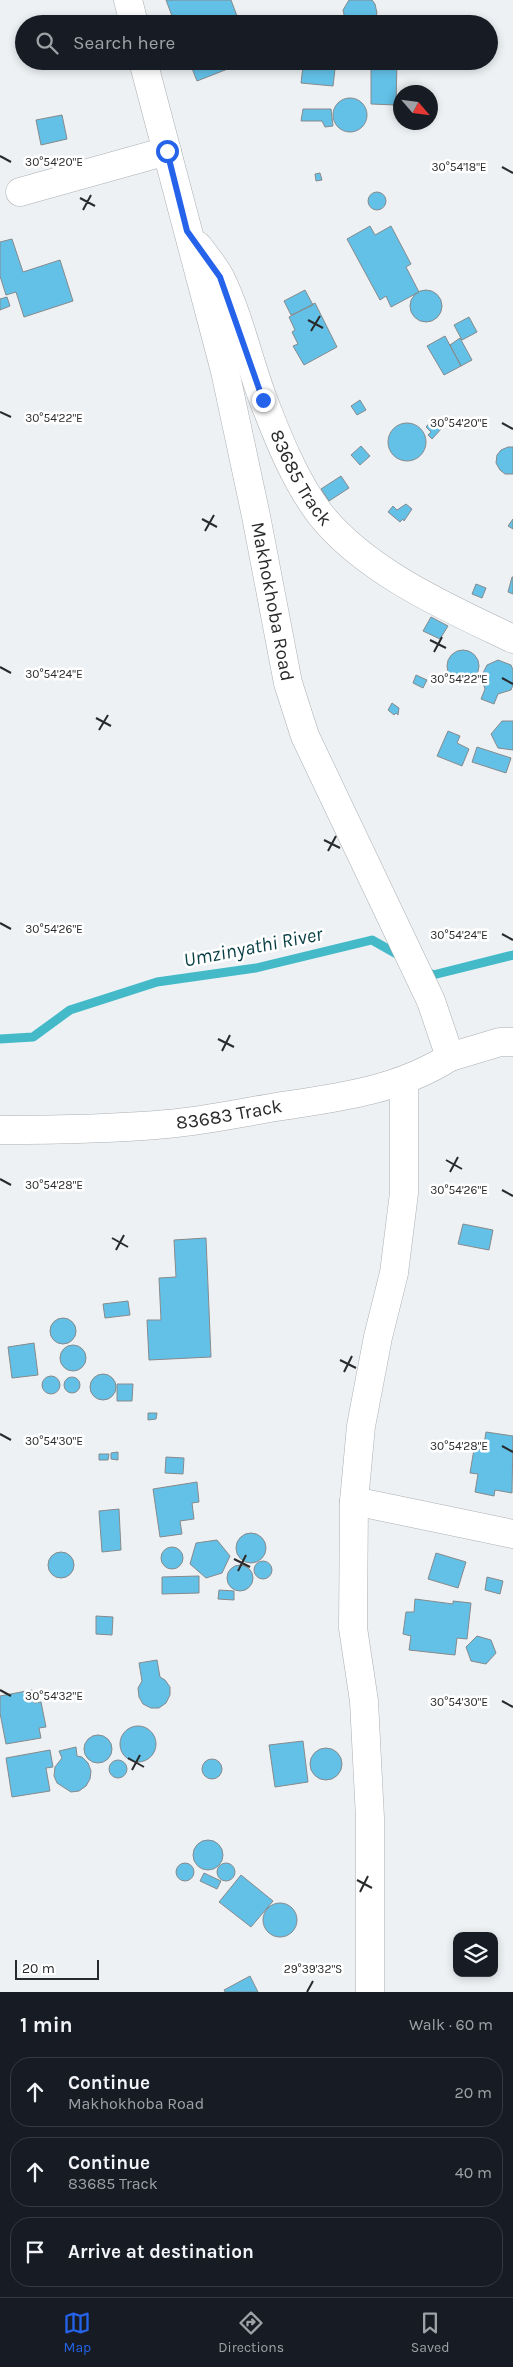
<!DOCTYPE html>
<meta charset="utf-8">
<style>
body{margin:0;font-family:Karla,sans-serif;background:#20242c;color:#f1f3f6}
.controls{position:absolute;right:15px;bottom:15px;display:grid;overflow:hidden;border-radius:10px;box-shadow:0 2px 8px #0003}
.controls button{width:45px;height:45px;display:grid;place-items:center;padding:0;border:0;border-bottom:1px solid #363941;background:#171b24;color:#f1f3f6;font:25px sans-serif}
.compass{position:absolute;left:393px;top:85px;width:45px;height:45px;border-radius:50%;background:#171b24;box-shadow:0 2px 8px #0003;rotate:118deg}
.scale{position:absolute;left:15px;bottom:12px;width:84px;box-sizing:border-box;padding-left:5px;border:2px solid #292a2b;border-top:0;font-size:14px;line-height:18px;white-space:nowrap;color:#292a2b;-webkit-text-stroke:4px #fff;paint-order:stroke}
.stop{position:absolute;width:15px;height:15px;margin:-11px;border:4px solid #2563eb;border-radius:50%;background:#fff}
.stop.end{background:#2563eb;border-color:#fff;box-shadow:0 1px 5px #0008}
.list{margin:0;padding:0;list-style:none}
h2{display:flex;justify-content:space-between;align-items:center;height:65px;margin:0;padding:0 20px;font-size:21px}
h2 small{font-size:16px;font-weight:400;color:#9ea1a6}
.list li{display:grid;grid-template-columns:32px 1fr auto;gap:15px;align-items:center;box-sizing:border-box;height:70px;margin:0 10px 10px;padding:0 10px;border:1px solid #363941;border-radius:20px}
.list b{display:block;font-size:19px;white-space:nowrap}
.list p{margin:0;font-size:16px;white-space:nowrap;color:#9ea1a6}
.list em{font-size:16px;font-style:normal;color:#9ea1a6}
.icon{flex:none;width:28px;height:28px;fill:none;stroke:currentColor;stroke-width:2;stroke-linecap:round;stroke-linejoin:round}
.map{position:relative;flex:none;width:513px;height:1992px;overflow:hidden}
.search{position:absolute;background:#171b24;box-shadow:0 2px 8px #0003;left:15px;right:15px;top:15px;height:55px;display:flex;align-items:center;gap:12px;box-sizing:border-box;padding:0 18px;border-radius:28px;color:#9ea1a6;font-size:19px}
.sheet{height:305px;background:#171b24}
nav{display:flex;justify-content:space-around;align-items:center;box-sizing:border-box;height:70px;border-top:1px solid #363941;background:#171b24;font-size:14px;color:#9ea1a6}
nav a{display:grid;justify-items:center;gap:2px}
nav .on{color:#2563eb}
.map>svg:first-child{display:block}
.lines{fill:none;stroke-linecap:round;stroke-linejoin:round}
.stream{stroke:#44bac8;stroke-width:9}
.building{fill:#63c1e8;stroke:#868a8c}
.minor-casing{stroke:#acafb2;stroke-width:29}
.minor{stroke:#fff;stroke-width:28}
.route{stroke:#2563eb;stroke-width:6}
.ticks{fill:none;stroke:#292a2b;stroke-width:2}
.labels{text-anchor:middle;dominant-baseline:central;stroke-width:5;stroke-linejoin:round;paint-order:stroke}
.street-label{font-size:19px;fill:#292a2b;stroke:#fff}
.water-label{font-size:20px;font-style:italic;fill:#073e44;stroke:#fff}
.ticks-label{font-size:12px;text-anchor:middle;fill:#292a2b;stroke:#fff;stroke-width:5;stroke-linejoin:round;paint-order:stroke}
</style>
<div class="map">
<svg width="513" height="1992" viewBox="0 0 513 1992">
<rect width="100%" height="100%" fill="#edf1f4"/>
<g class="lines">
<path class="stream" d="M424 970 433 975 513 955
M0 1039 33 1037 70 1010 157 982 256 968 372 940 402 957"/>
</g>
<path class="building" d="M166 0H231L240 24H175Z
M349 0H372L375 4 377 13 374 21 371 24H349L345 19 343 10Z
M189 61H248L197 81Z
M371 61H397L396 105 371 104Z
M303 66 335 69 333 86 301 83Z
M333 115a17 17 0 1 1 34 0a17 17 0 1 1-34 0Z
M303 109H331L333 126 325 127 322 121H301Z
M62 115 67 139 41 145 36 120Z
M320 173 322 180 316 181 315 174Z
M368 201a9 9 0 1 1 18 0a9 9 0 1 1-18 0Z
M370 226 375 235 391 226 411 264 406 267 419 292 391 307 386 296 380 300 347 239Z
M12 239 23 272 60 260 73 301 24 317 16 292 6 295 0 276V242Z
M305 290 313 305 291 315 284 301Z
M410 306a16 16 0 1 1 32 0a16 16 0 1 1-32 0Z
M7 297 10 306 0 310V299Z
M315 303 337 347 304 365 293 346 298 344 292 332 295 330 289 317Z
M469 317 477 332 462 340 454 325Z
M445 336 461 366 444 375 427 346Z
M460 338 472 360 461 366 450 345Z
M360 400 366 410 357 415 351 406Z
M433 419 442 428 432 439 428 435 431 432 426 427Z
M388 442a19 19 0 1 1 38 0a19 19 0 1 1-38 0Z
M361 446 370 456 360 465 351 455Z
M508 447H513V474H505L500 470 496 463 497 455 501 450Z
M341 476 349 488 329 501 321 489Z
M406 504 412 509 404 521 403 519 400 522 388 512 393 506 397 510Z
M513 519V529L508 526Z
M512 577H513V594L508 592Z
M476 584 486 588 482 598 472 594Z
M431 617 448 626 440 639 423 631Z
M447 666a16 16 0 1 1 32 0a16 16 0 1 1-32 0Z
M498 660 511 665 513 670V685L511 690 498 694 494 704 481 699 485 689 481 677 487 665Z
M416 675 427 680 423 688 413 683Z
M392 703 399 708 398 715 396 713 394 715 388 710Z
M502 721H513V750L498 748 491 734Z
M448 731 460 736 457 743 469 749 462 766 437 756Z
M477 747 511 758 506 773 472 762Z
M463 1224 493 1230 489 1250 458 1244Z
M206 1238 211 1357 149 1360 147 1320H161L159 1278 176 1277 174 1240Z
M128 1301 130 1315 105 1318 103 1304Z
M50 1331a13 13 0 1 1 26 0a13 13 0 1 1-26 0Z
M34 1343 38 1375 12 1378 8 1347Z
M60 1358a13 13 0 1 1 26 0a13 13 0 1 1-26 0Z
M90 1387a13 13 0 1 1 26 0a13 13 0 1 1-26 0Z
M42 1385a9 9 0 1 1 18 0a9 9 0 1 1-18 0Z
M64 1385a8 8 0 1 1 16 0a8 8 0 1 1-16 0Z
M117 1384H133L132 1401H117Z
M148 1413H157L156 1419 148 1420Z
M486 1432 513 1436 512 1493 495 1490 494 1496 475 1492 478 1474 470 1473 474 1449 483 1450Z
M118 1452V1460L111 1459V1453Z
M99 1454H109L108 1460H99Z
M166 1457 184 1458 183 1474 165 1473Z
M197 1482 199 1502 192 1503 194 1519 180 1521 182 1534 160 1537 153 1489Z
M119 1509 121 1550 102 1552 99 1511Z
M236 1548a15 15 0 1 1 30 0a15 15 0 1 1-30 0Z
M217 1540 230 1556 222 1573 206 1578 190 1564 196 1543Z
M161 1558a11 11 0 1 1 22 0a11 11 0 1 1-22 0Z
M48 1565a13 13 0 1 1 26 0a13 13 0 1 1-26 0Z
M436 1553 466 1562 458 1588 428 1579Z
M254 1570a9 9 0 1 1 18 0a9 9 0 1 1-18 0Z
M227 1578a13 13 0 1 1 26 0a13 13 0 1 1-26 0Z
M199 1576V1593L162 1594V1577Z
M487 1577 503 1581 500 1594 485 1590Z
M219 1590 234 1591V1600L218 1599Z
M415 1599 453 1604V1601L471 1603 467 1639 457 1638 455 1655 409 1650 411 1636 403 1634 406 1612H414Z
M96 1616 113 1617 112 1635 96 1634Z
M477 1636 491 1640 496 1653 486 1664 471 1661 466 1647Z
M157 1660 160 1677 165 1680 170 1687V1695L166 1703 159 1708H151L143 1704 139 1697 138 1688 142 1681 139 1663Z
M32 1690 34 1703 41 1702 46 1727 39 1728 41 1738 6 1744 0 1713V1696Z
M120 1744a18 18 0 1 1 36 0a18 18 0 1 1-36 0Z
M84 1749a14 14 0 1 1 28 0a14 14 0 1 1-28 0Z
M303 1741 308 1782 275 1787 269 1745Z
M76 1747 77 1756 82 1757 88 1763 91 1771 90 1779 86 1786 79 1791 71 1792 57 1783 54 1776 55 1767 62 1758 59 1751Z
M310 1764a16 16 0 1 1 32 0a16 16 0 1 1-32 0Z
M50 1750 53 1767 46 1768 50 1791 12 1797 6 1758Z
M202 1769a10 10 0 1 1 20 0a10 10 0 1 1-20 0Z
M109 1769a9 9 0 1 1 18 0a9 9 0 1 1-18 0Z
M193 1855a15 15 0 1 1 30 0a15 15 0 1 1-30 0Z
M176 1872a9 9 0 1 1 18 0a9 9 0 1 1-18 0Z
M217 1872a9 9 0 1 1 18 0a9 9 0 1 1-18 0Z
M204 1873 221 1881 217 1889 200 1881Z
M241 1875 273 1901 251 1927 219 1902Z
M263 1920a17 17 0 1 1 34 0a17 17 0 1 1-34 0Z
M250 1976 258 1992H225L224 1990Z"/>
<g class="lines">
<g class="minor-casing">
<g id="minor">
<path d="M128 0 134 24"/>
<path id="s1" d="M143 61 225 371 256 516 288 683 305 736 431 1001 450 1057 500 1042H513"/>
<path d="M20 192 167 151"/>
<path id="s2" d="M198 246C206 256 214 266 220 277 239 315 248 359 263 399 278 438 295 481 320 514 366 572 448 608 513 639"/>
<path id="s3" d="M0 1130C56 1130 112 1129 167 1124 203 1121 240 1113 276 1107 336 1098 397 1091 450 1057"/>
<path d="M354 1501 513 1534"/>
<path d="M370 1992V1818L364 1701 353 1628 354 1501 361 1426 378 1337 394 1273 404 1193V1081"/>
</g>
</g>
<use href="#minor" class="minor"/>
</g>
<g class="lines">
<path class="route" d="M167 151 187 231 220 277 263 400"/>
</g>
<path class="ticks" d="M0 156 11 162M502 167 513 173M80 198 95 206M83 210 91 195M308 320 323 328M311 331 320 316M0 412 11 417M502 423 513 429M202 519 217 527M205 531 214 515M430 640 446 648M434 652 442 637M0 667 11 673M502 678 513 684M96 718 111 726M99 730 108 715M324 840 340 848M328 851 336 836M0 923 11 929M502 934 513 940M218 1039 234 1047M222 1051 230 1035M446 1160 462 1169M450 1172 458 1157M0 1179 11 1185M502 1190 513 1196M112 1238 128 1247M116 1250 124 1235M340 1360 356 1368M344 1372 352 1356M0 1434 11 1440M502 1446 513 1452M234 1559 250 1567M238 1571 246 1555M0 1690 11 1696M502 1701 513 1707M128 1758 144 1767M132 1770 140 1755M357 1880 372 1888M360 1892 368 1876M307 1992 313 1981"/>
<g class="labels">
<g class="street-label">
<text stroke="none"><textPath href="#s2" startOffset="255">83685 Track</textPath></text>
<text stroke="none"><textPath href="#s1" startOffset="556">Makhokhoba Road</textPath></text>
<text stroke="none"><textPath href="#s3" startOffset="230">83683 Track</textPath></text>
</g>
<g class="water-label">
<text transform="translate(253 947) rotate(-11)">Umzinyathi River</text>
</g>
</g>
<g class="ticks-label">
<text x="54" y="166">30°54'20"E</text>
<text x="459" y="171">30°54'18"E</text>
<text x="54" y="422">30°54'22"E</text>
<text x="459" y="427">30°54'20"E</text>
<text x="54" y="678">30°54'24"E</text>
<text x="459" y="683">30°54'22"E</text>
<text x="54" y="933">30°54'26"E</text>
<text x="459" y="939">30°54'24"E</text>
<text x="54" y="1189">30°54'28"E</text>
<text x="459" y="1194">30°54'26"E</text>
<text x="54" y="1445">30°54'30"E</text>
<text x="459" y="1450">30°54'28"E</text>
<text x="54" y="1700">30°54'32"E</text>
<text x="459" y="1706">30°54'30"E</text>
<text x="313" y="1973">29°39'32"S</text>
</g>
</svg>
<div class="controls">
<button><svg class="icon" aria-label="layers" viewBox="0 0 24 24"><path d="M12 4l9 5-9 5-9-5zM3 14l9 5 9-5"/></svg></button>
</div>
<svg class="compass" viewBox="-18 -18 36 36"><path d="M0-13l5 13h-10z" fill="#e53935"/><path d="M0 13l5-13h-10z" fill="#9ea1a6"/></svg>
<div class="scale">20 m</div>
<div class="stop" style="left:167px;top:151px"></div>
<div class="stop end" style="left:263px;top:400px"></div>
<div class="search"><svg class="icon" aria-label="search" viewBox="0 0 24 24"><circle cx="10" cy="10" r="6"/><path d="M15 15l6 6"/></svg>Search here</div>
</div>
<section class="sheet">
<h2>1 min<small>Walk · 60 m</small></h2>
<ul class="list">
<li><svg class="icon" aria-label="ahead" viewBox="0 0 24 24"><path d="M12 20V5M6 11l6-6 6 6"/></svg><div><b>Continue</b><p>Makhokhoba Road</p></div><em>20 m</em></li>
<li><svg class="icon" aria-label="ahead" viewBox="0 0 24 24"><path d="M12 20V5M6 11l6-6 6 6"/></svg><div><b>Continue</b><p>83685 Track</p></div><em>40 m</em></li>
<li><svg class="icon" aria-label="arrive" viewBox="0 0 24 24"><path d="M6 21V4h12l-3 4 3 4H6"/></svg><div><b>Arrive at destination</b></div></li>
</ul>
</section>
<nav>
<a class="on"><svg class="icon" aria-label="map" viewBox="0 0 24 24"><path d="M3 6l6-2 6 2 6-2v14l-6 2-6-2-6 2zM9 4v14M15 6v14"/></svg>Map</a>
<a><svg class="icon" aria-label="directions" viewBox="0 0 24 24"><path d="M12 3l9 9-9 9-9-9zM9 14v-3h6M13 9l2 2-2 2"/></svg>Directions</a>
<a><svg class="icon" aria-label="saved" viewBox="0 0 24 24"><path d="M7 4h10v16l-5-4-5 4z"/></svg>Saved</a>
</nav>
